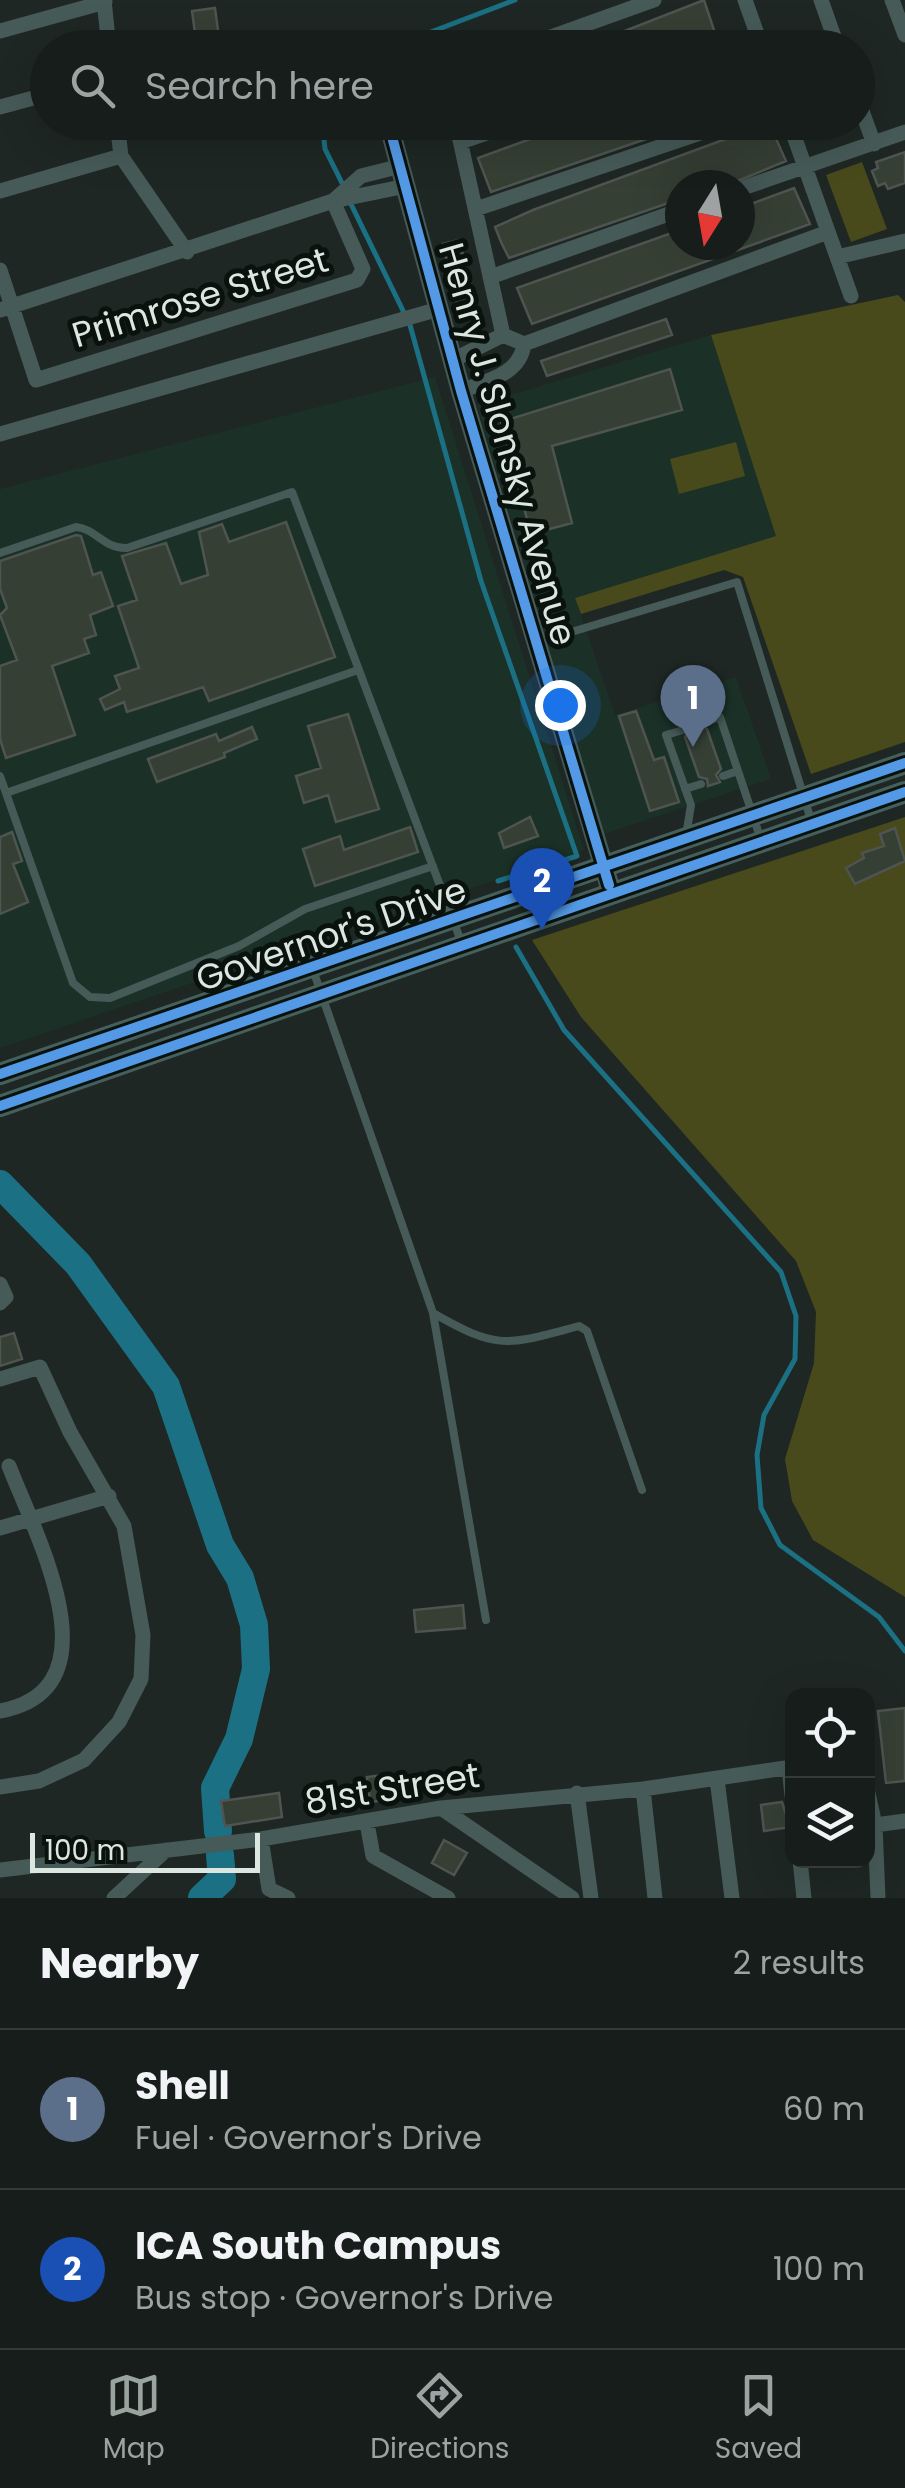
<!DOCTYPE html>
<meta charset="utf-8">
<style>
body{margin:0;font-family:Poppins,sans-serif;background:#1f2623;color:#f1f3f6}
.controls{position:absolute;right:30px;bottom:30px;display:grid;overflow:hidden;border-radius:20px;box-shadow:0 10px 40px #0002}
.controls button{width:90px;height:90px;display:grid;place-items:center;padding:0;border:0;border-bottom:2px solid #353b39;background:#161d1a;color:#f1f3f6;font:50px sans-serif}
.compass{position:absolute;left:665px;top:170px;width:90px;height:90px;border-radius:50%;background:#161d1a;box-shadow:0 10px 40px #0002;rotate:191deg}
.scale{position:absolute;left:30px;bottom:25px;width:230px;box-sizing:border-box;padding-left:10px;border:5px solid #dce7e2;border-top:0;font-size:28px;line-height:35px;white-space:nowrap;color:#dce7e2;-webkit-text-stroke:8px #0a120e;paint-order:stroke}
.you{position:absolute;left:560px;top:705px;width:35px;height:35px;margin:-25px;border:8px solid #fff;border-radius:50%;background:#1a73e8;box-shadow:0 0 0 15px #1a73e833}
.badge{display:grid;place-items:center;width:65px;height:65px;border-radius:50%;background:#9aa49f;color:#fff;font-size:32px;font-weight:700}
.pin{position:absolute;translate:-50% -82px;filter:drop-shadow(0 2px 5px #0008)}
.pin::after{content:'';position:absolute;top:52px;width:35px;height:30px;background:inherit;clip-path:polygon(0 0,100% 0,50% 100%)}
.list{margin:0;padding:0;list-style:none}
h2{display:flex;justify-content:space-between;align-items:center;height:130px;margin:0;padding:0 40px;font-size:42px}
h2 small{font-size:32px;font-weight:400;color:#9ea2a2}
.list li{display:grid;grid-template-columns:65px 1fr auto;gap:30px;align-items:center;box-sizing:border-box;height:160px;padding:0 40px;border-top:2px solid #353b39}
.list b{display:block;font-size:38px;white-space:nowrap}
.list p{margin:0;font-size:32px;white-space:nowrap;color:#9ea2a2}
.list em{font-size:32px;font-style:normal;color:#9ea2a2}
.icon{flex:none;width:55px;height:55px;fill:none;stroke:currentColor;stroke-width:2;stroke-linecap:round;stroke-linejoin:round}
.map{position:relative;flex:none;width:905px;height:1898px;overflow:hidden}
.search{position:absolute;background:#161d1a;box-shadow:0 10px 40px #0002;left:30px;right:30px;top:30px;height:110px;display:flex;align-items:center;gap:25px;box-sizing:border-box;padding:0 35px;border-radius:55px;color:#9ea2a2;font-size:38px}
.sheet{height:450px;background:#161d1a}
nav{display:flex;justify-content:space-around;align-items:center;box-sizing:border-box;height:140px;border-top:2px solid #353b39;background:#161d1a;font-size:28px;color:#9ea2a2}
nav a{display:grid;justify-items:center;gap:5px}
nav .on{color:#9aa49f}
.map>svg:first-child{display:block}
.built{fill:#1b3127}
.green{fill:#484a1b}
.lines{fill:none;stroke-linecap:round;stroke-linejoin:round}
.stream{stroke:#1b7083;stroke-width:5}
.river{stroke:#1b7083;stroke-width:28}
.building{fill:#353f34;stroke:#4e5450;stroke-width:2.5}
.lane{stroke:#465a57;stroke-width:8}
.street{stroke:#465a57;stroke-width:15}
.secondary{stroke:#445958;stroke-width:20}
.primary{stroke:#455f5d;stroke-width:22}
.cycleway-casing{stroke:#0a120e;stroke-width:16}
.cycleway{stroke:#5399e6;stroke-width:10}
.labels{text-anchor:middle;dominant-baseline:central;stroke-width:10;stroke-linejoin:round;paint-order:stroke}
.street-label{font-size:35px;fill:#dce7e2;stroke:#0a120e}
</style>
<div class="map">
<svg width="905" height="1898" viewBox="0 0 905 1898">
<rect width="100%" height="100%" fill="#1e2723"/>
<path class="built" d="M711 335 777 536 575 598 615 715 736 677 771 779 604 834 477 405Z
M435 377 584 850 0 1048V489Z"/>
<path class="green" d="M862 162 887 229 851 242 826 175Z
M898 295 905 302V742L811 774 743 577 724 570 581 614 575 598 776 536 711 335Z
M736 442 745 476 679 494 670 459Z
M905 817V1597L813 1540 792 1501 785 1459 814 1363 816 1312 796 1261 581 1017 532 940Z"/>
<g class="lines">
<path class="stream" d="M389 48 515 0
M322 122 325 149 343 185
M349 200 410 325 481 581 577 856 498 881
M516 947 564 1030 781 1272 796 1316 795 1359 764 1415 757 1455 761 1508 780 1545 879 1617 905 1651"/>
<path class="river" d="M0 1184 78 1264 166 1386 220 1545 240 1578 254 1625 256 1669 239 1739 215 1788 218 1831
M202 1898 222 1879 220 1855"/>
</g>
<path class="building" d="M704 0 717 39 697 48H581Z
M215 8 220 45 197 48 192 11Z
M577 122H696L491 192 478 158Z
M769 123 786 161 728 185H680V199L509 258 501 242 495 227 533 210Z
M905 152V183L888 189 885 183 878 186 872 171 878 168 876 162Z
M794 188 810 224 532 324 517 288 680 230V245H740V208Z
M459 240 479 314 460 319 443 244Z
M666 319 672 335 547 376 541 361Z
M670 369 682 410 552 446 572 523 531 534 501 422Z
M286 522 335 657 209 701 203 687 127 712 124 702 105 710 100 699 120 689 115 676 139 668 118 606 137 600 122 556 166 543 181 584 208 575 199 532 222 524 229 542Z
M76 535 81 536 93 575 101 572 113 606 90 615 96 635 84 639 89 653 52 666 75 735 6 758 0 739V666L17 660 0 615 7 608 0 589V561Z
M636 711 654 760 664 757 679 802 650 811 619 716Z
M701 712 698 725 707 729 721 769 716 775 720 782 708 786 707 779 699 777 685 737 690 727 679 719Z
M348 714 379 809 336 822 328 795 304 803 296 776 321 768 308 726Z
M252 727 257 739 224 753 225 757 157 782 148 759 216 734 219 741Z
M530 817 538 836 504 848 499 833Z
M410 827 418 852 315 886 303 849 340 836 344 850Z
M895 828 905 861 855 884 846 868 864 858 862 853 884 846 880 834Z
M12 832 22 861 13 864 28 902 0 914V837Z
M14 1333 22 1359 0 1366V1337Z
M463 1605 465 1628 416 1632 414 1610Z
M905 1708V1781L886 1783 878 1711Z
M391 1774 394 1799 370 1802 367 1777Z
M279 1793 282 1817 225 1826 221 1801Z
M782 1802 790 1827 764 1831 761 1805Z
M444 1840 467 1853 454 1875 432 1863Z"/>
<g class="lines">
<path class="lane" d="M0 553 76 527C97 529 103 549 127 548L292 492 462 944
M568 633 737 582 811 820
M705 722 720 717 761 840
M683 730 666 735 691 805 686 836
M0 776 73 983 90 997 110 998 239 946 305 909 433 866
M723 776 738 771
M685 789 701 784
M6 793 358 670
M313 970 433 1313 486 1620
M433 1313C499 1351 507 1345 579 1326L587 1331 642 1490"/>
<path class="street" d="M104 0 109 48
M745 0 762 48
M821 0 838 48
M892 0 905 35
M0 31 105 2
M520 48 654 0
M736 48 759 39
M858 100 874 144
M0 107 48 94
M117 122 121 156 187 252
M456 122 503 335
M789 122 851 296
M461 142 518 122
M740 189 905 132
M0 191 121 156
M333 201 361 176 401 166
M476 209 733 122
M837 257 905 241
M0 270 36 380 357 280 363 269 333 201
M490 277 680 210
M0 310 333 201 406 186
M453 360 503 335 524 344 828 232
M461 391C486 381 520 375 524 344
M0 434 439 309
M0 1284 6 1297 0 1303
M0 1379 40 1367 70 1432 124 1526 143 1635 141 1679 119 1722 84 1760 39 1781 0 1787
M0 1528 109 1496
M0 1711C119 1689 36 1536 9 1466
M789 1767 792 1796
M717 1779 732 1898
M643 1789 655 1898
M577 1793 591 1898
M868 1793 875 1825 878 1898
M441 1808 572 1898
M367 1823 373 1856 448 1898
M875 1825 905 1821
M261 1839 269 1889
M800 1860 804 1898
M0 1870 261 1839 441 1808 643 1789 792 1767
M269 1889 288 1898
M114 1898 166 1850"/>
<path class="secondary" d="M388 122 461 391 612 894"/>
<path class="primary" d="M0 1074 905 763
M0 1106 905 792"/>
<g class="cycleway-casing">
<path id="cycleway" d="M388 122 461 391 609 885
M0 1074 905 763
M0 1106 905 792"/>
</g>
<use href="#cycleway" class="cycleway"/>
</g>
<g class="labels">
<g class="street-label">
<text transform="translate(200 297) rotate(-17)">Primrose Street</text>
<text transform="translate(508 444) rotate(74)">Henry J. Slonsky Avenue</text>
<text transform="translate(331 934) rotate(-19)">Governor's Drive</text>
<text transform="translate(392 1788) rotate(-9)">81st Street</text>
</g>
</g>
</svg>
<div class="controls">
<button><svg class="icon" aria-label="locate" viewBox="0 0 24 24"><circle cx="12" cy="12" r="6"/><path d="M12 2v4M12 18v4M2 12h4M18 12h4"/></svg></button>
<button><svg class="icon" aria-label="layers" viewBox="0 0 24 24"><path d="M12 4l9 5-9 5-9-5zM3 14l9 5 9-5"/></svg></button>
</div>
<svg class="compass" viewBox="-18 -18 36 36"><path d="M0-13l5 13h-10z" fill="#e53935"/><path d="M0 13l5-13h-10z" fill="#9ea2a2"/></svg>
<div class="scale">100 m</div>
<div class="you"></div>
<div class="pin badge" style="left:693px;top:747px;background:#5c6f8a">1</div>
<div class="pin badge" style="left:542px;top:930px;background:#1a4fb4">2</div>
<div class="search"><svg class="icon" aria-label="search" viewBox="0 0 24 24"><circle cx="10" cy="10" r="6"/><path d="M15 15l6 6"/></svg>Search here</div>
</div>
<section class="sheet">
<h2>Nearby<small>2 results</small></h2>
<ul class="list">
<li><span class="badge" style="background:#5c6f8a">1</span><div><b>Shell</b><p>Fuel · Governor's Drive</p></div><em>60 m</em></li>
<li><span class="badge" style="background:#1a4fb4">2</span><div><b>ICA South Campus</b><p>Bus stop · Governor's Drive</p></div><em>100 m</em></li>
</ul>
</section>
<nav>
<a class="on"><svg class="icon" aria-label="map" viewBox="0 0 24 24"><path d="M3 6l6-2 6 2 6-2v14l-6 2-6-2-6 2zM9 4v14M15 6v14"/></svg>Map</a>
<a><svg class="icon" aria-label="directions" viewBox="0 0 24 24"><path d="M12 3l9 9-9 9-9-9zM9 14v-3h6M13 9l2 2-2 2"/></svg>Directions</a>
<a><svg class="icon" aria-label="saved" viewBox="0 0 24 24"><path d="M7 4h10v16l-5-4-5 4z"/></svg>Saved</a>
</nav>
